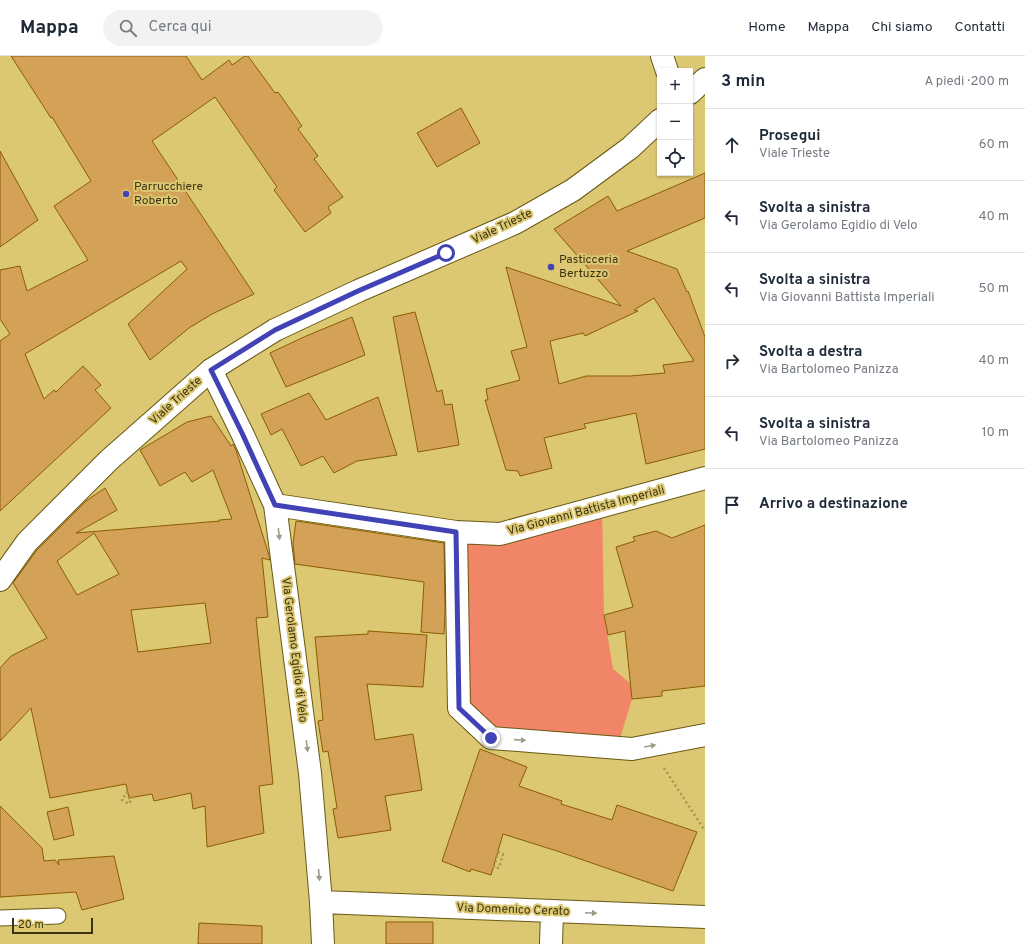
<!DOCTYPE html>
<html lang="it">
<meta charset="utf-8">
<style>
body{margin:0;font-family:Overpass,sans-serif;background:#f2f2f3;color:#1f2937}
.controls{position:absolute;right:12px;top:12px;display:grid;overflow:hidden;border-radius:0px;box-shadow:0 1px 3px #0004}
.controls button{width:36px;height:36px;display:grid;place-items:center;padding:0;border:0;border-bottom:1px solid #e0e1e3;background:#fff;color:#1f2937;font:20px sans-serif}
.scale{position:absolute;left:12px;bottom:10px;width:81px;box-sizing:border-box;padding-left:4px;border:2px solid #3c3410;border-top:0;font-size:11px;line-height:14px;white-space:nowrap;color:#3c3410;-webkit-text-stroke:3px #dcc772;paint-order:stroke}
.stop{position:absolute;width:12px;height:12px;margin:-9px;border:3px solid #4042b6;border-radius:50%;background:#fff}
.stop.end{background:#4042b6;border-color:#fff;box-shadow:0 1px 4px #0008}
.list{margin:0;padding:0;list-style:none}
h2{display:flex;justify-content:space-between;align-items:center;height:52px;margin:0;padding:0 16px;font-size:17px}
h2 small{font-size:13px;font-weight:400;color:#747a83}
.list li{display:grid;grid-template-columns:26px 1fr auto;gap:12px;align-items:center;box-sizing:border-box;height:72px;padding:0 16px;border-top:1px solid #e0e1e3}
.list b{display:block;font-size:15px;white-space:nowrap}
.list p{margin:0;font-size:13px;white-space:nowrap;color:#747a83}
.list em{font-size:13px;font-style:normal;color:#747a83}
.icon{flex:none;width:22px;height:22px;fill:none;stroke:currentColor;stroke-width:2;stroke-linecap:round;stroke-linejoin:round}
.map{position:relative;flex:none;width:705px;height:888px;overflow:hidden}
header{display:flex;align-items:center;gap:24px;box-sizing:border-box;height:56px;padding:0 20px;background:#fff;border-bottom:1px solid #e0e1e3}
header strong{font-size:19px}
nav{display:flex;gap:22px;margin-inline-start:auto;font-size:14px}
.search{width:280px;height:36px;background:#f2f2f3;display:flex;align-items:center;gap:10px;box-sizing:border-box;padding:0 14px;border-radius:22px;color:#747a83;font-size:15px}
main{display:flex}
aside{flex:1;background:#fff}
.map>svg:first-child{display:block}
.green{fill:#f18567}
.building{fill:#d3a258;stroke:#8a5d00;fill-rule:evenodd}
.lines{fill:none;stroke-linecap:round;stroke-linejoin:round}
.lane-casing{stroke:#685915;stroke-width:17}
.street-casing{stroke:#685915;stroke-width:24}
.secondary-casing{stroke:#685915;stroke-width:24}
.path{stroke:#a59550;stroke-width:2.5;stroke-dasharray:2 3;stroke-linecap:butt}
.lane{stroke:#fff;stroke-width:15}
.street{stroke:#fff;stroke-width:22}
.secondary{stroke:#fff;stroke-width:22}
.oneway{fill:#9e9a88}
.route{stroke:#4042b6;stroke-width:5}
.poi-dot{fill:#4042b6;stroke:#dcc772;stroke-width:1.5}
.labels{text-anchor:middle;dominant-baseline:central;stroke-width:4;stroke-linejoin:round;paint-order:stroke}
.poi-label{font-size:12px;fill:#3c3410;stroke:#dcc772;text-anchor:start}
.street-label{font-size:12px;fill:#3c3410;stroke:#dcc772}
</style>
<header>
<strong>Mappa</strong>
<div class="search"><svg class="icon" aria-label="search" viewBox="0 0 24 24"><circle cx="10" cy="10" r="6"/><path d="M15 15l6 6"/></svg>Cerca qui</div>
<nav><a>Home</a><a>Mappa</a><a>Chi siamo</a><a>Contatti</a></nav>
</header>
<main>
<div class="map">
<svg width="705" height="888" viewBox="0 0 705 888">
<rect width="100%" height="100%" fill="#dcc772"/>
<path class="green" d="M602 450 604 559 613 613 631 628 632 643 617 692 491 682 459 652 456 476Z"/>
<path class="building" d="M11 0H186L202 24 229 4 232 9 245 0H248L275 37 278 36 302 70 298 73 318 100 314 103 343 141 328 151 331 157 305 176 274 134 277 131 215 41 152 85 254 238 212 258 189 272 150 304 128 268 187 213 181 205 25 298 44 343 54 334 56 336 83 310 101 329 95 334 111 352 0 455V285L10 278 0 263V214L20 210 27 235 88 204 54 150 91 125 52 61 51 62Z
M461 52 480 87 437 111 417 77Z
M0 95 38 164 0 191Z
M705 117V162L627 195 677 213 687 236 688 235 705 281V393L646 408 636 357 584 368 586 372 544 382 552 412 520 420 518 415 506 414 485 344H488L486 333 520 324 511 295 527 291 506 211 621 250 554 173 608 140 617 155ZM654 242 694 305 663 309 665 317 630 320H586L559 328 550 285 583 277 585 280 638 255 634 254Z
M415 256 437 336 442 334 445 349 452 348 459 389 418 396 393 261Z
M352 261 365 299 286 331 270 297 306 280Z
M309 337 326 364 378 341 397 399 357 405 334 417 323 400 301 410 282 373 271 379 261 358Z
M211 360 231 390 233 388 236 394 268 496 270 504 262 502 268 561 256 562 273 728 259 730 264 777 207 791 205 750 193 753 191 737 154 745 152 738 129 742 126 728 50 742 31 652 0 685V612L11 600 47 582 13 527 37 494 86 445 105 432 117 454 76 477 220 465 219 464 232 463 213 414 192 426 185 416 160 430 140 394 187 366ZM94 477 119 518 77 539 57 505ZM205 547 211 587 138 596 131 554Z
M296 465 444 487 445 556 444 578 421 576 424 526 295 508 293 487Z
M705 469V630L662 635V640L632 643 625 575 608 579 604 559 633 551 616 491 635 485 633 481 656 475 672 482Z
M368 575 427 579 423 631 367 628 375 684 413 678 422 734 385 740 391 774 338 782 333 753 337 752 328 695 323 696 318 665 323 664 315 581 368 578Z
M480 693 527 711 519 730 562 745 561 748 612 764 617 749 697 776 673 835 557 795 503 778 491 819 471 813 470 816 442 805Z
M0 750 42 792 44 805 55 804 59 809 58 804 114 800 124 843 82 854 76 836 0 841Z
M68 751 74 779 54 784 47 756Z
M386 866H433V888H386Z
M199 867 262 870V888H198Z"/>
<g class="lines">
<g class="lane-casing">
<path id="lane" d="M0 862 58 860"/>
</g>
<g class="street-casing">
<path id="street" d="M662 0 667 15
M211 314 242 377 275 449 310 717 321 846 323 888
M275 449 456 476 500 478 705 422
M456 476 459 652 491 682 632 693 705 679
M321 846 705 861
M551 888 552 855"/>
</g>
<g class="secondary-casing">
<path id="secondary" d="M690 37 705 23
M0 524 27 486 109 404 211 314 275 274 358 235 515 167 573 134 630 92 660 64"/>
</g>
<path class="path" d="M664 712 705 775
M127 736 129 742 133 741 129 748 122 744Z
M498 796 503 798 499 812 494 811Z"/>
<use href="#lane" class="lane"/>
<use href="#street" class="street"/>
<use href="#secondary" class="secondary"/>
</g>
<defs><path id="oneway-solid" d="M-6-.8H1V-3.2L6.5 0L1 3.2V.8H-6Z"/></defs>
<g class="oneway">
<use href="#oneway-solid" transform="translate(279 478) rotate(83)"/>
<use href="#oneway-solid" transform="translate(520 684) rotate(4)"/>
<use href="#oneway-solid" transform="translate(307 690) rotate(83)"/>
<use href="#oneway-solid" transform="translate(650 690) rotate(-10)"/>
<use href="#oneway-solid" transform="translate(319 819) rotate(85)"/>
<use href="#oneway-solid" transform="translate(591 857) rotate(2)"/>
</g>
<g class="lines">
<path class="route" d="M446 197 358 235 275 274 211 314 242 377 275 449 456 476 459 652 491 682"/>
</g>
<g class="poi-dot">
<circle cx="126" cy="138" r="4"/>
<circle cx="551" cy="211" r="4"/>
</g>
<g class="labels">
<g class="poi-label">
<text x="134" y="131">Parrucchiere<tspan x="134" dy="14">Roberto</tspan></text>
<text x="559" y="204">Pasticceria<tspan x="559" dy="14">Bertuzzo</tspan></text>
</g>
<g class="street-label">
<text transform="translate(502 171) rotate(-26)">Viale Trieste</text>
<text transform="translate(176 345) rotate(-42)">Viale Trieste</text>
<text transform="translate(586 455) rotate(-15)">Via Giovanni Battista Imperiali</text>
<text transform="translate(294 594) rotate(83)">Via Gerolamo Egidio di Velo</text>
<text transform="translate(513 854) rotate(2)">Via Domenico Cerato</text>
</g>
</g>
</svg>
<div class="controls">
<button>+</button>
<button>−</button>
<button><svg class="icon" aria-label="locate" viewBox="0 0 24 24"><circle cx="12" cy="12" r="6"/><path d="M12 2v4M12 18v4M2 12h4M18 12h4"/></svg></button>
</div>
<div class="scale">20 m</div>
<div class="stop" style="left:446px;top:197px"></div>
<div class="stop end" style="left:491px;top:682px"></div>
</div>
<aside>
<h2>3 min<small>A piedi · 200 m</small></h2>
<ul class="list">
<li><svg class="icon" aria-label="ahead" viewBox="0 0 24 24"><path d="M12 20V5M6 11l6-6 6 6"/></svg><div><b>Prosegui</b><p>Viale Trieste</p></div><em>60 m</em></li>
<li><svg class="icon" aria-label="left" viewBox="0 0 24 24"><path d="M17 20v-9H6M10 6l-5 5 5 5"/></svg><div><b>Svolta a sinistra</b><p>Via Gerolamo Egidio di Velo</p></div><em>40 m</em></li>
<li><svg class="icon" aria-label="left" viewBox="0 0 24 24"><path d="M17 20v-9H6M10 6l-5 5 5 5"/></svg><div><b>Svolta a sinistra</b><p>Via Giovanni Battista Imperiali</p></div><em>50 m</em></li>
<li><svg class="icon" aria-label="right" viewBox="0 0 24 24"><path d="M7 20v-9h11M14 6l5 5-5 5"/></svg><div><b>Svolta a destra</b><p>Via Bartolomeo Panizza</p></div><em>40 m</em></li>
<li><svg class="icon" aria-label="left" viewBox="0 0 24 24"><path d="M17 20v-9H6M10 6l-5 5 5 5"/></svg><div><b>Svolta a sinistra</b><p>Via Bartolomeo Panizza</p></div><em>10 m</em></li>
<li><svg class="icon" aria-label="arrive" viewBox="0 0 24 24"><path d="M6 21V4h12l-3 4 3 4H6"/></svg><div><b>Arrivo a destinazione</b></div></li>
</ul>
</aside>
</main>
